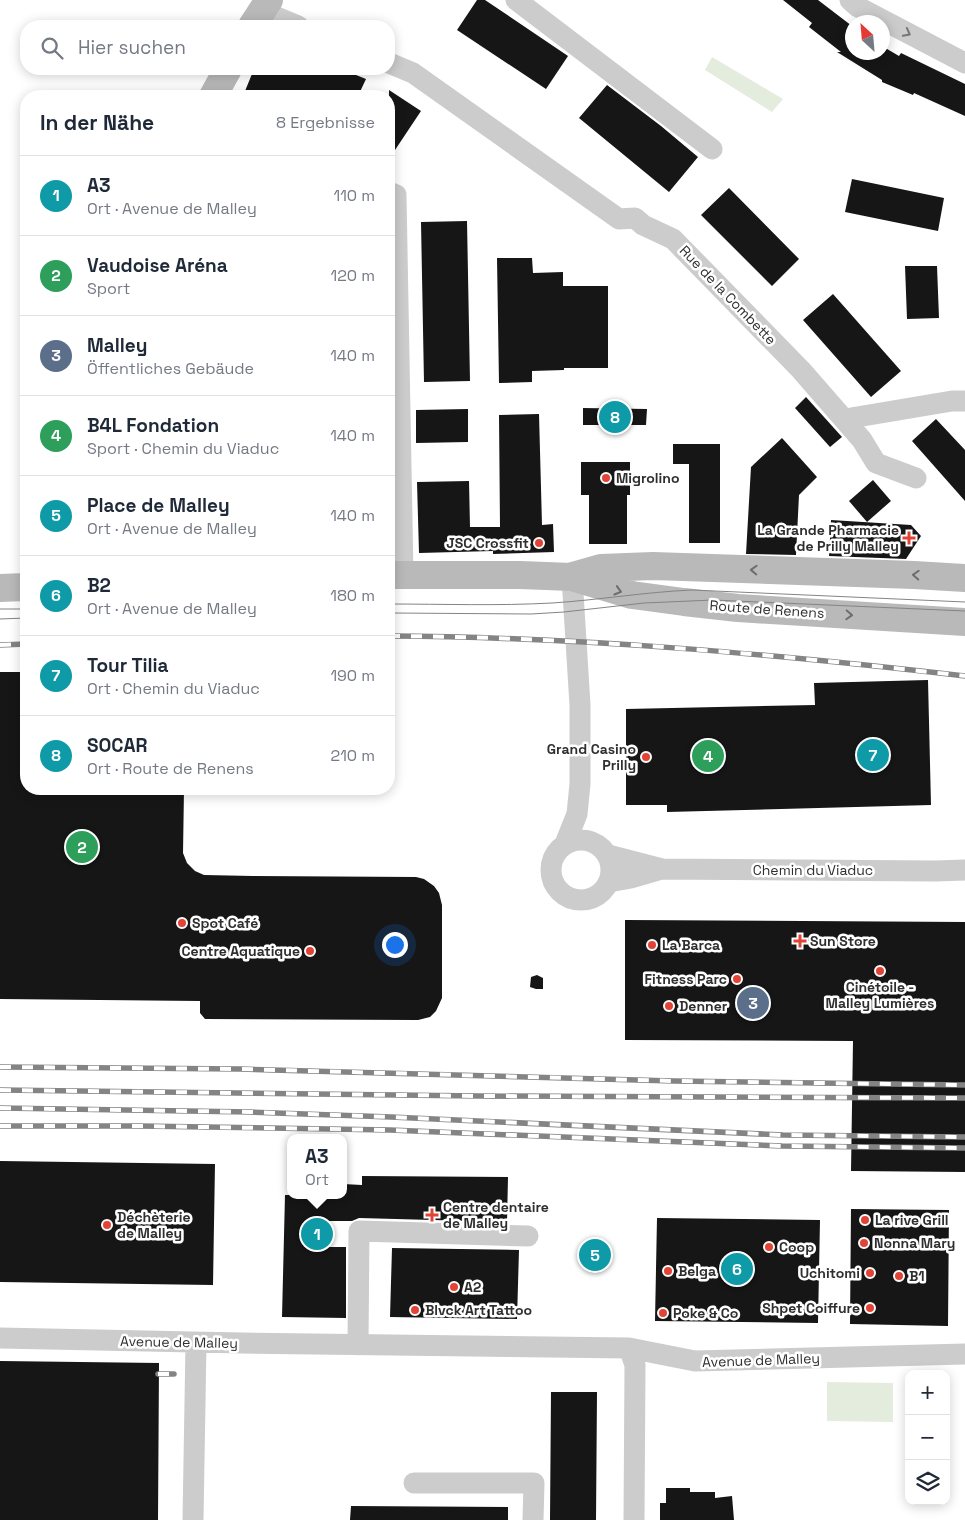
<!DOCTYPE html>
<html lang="de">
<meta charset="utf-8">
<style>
body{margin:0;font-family:"Space Grotesk",sans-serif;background:#f2f2f3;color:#1f2937}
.controls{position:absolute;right:15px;bottom:15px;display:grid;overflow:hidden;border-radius:10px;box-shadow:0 2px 12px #0003}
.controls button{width:45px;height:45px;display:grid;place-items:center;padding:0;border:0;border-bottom:1px solid #e0e1e3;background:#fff;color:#1f2937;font:25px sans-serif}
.compass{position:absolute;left:845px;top:15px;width:45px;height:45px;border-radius:50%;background:#fff;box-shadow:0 2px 12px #0003;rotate:334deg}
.you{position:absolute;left:394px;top:944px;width:18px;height:18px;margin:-12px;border:4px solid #fff;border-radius:50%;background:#1a73e8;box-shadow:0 0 0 8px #1a73e833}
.badge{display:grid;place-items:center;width:32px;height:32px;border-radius:50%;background:#0b8043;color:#fff;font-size:16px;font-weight:700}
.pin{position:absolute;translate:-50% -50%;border:2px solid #fff;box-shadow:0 1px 5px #0006}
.popup{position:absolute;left:287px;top:1134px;width:60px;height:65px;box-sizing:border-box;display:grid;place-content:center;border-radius:10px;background:#fff;filter:drop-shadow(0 1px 4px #0005);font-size:16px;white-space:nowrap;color:#747a83}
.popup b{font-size:19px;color:#1f2937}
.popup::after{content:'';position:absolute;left:50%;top:100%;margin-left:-10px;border:10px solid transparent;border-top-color:#fff}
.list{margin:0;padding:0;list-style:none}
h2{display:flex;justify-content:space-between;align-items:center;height:65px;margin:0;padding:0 20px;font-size:21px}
h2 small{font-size:16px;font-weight:400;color:#747a83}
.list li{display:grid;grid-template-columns:32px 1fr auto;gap:15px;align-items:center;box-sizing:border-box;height:80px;padding:0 20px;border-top:1px solid #e0e1e3}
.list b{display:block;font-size:19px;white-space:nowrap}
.list p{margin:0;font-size:16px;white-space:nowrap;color:#747a83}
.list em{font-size:16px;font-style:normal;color:#747a83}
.icon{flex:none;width:28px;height:28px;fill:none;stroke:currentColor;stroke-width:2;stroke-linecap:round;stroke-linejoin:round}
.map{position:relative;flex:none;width:965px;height:1520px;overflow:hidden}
.search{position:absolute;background:#fff;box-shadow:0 2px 12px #0003;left:20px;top:20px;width:375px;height:55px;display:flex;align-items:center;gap:12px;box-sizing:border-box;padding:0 18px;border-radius:20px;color:#747a83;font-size:19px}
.panel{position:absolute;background:#fff;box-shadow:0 2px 12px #0003;left:20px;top:90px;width:375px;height:705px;border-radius:20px}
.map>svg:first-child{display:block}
.green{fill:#e3ecdd}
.building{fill:#161616}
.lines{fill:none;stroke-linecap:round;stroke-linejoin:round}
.street{stroke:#ccc;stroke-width:21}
.secondary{stroke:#b9b9b9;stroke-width:28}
.tram{stroke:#848484;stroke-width:1}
.rail-casing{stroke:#848484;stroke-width:5.5}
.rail{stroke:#fff;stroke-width:4;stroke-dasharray:11;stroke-linecap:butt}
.oneway{stroke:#767676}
.oneway2{stroke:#6d6d6d}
.poi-dot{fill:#e14336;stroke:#fff;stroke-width:2}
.labels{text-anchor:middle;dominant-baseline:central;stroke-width:5;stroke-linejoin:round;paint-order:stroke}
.street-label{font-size:14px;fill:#2f2f2f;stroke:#fff}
.poi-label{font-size:14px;font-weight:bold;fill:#2f2f2f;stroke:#fff;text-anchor:start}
</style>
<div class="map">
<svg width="965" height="1520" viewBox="0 0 965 1520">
<rect width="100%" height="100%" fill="#fff"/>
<path class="green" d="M712 57 783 99 772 112 705 70Z
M827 1382 893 1383V1422L827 1421Z"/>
<path class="building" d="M477 0H485L568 56 546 89 457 30Z
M783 0H818L852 26V52H882V46L899 56 901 53 965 84V116L914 93 913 95 882 82V80L837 52H841L809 27 812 23Z
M254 69H341L366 79 358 96H243Z
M607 85 661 126 698 157 669 192 579 118Z
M389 90 421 111 389 159Z
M852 179 944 198 938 231 845 212Z
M729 188 799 259 772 286 701 215Z
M467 221 470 381 424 382 421 222Z
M497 258H532L533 273 563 272V286H608V368H564V370L532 371V382L499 383Z
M905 266H937L939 318 907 319Z
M833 294 901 371 871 397 803 320Z
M806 397 842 437 830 447 795 408Z
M583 408 647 409 646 425H583Z
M468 409V442L416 443V410Z
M539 414 542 525 553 524 554 552 493 554V551L419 553 417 482 469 481 470 527H500L499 415Z
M936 419 965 450V501L912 441Z
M782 438 817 477 799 495 796 555 746 554 751 467Z
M673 444H720V543H689V464H673Z
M581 462H630V495H627V544H589V495H581Z
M873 480 891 501 867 522 849 501Z
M831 520 911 525 921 536 906 559 829 556Z
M0 672H26V789H184L183 853 187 863 195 871 204 875 253 876 416 877 424 879 434 886 439 893 442 905V998L436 1011 430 1017 418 1020 205 1019 200 1013V1001L0 999Z
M928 680 931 805 667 812V805H626V709L815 705 814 683Z
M625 920 965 922V1172L851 1171 853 1041 625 1040Z
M537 975 543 978V989H536L530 987 531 977Z
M0 1161 215 1164 213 1285 0 1282Z
M362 1176 508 1177 507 1222 359 1218 352 1221H314V1247H346V1318L282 1317 285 1195H343V1184L362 1185Z
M851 1209 949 1210 948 1326 850 1324Z
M657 1218 820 1220 818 1323 655 1321Z
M392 1248 519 1250 517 1319 390 1317Z
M0 1361 159 1363 158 1520H0Z
M551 1392H597L596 1520H550Z
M666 1488H690V1492H715V1498L732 1496 734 1520H660V1503H666Z
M351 1506 508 1507V1520H350Z"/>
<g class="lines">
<path class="street" d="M516 0 712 149
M850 0 858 7 965 63
M262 11 298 26
M389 63 413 73 619 219 635 218 643 225 673 239 801 370 862 440 876 463 916 478
M389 192 396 195 403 575
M845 419 952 401H965
M551 870a30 30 0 1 1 60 0a30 30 0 1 1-60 0Z
M565 844 577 814 580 784V705L572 577
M608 855 662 869 936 871 965 870
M609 882 631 878 662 869
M0 1338 242 1343 629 1348 695 1361 965 1354
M358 1345 359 1231 528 1236
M629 1348 635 1365 634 1520
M414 1483H534L533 1520
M193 1520 196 1343"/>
<path class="secondary" d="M252 26 269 0
M213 96 228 69
M389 575H520L572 577 632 595 684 602 738 608 965 622
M573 576 601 568 653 566 914 575 965 578
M0 588 26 587"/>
<path class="tram" d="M389 604C443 604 498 606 552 603 599 600 645 592 692 590L965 602
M0 609H26
M389 613 531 614 564 612 644 603 713 600 965 611
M0 619 26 618"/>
<g class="rail-casing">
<path id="rail" d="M389 636C582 637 774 654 965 676
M0 645 26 644
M0 1067 240 1069 674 1081 965 1085
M0 1090 479 1096 965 1098
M0 1108 250 1112 391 1117 783 1135 965 1137
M0 1126H139L390 1130 782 1146 965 1148
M158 1374H174"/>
</g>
<use href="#rail" class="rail"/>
</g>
<defs><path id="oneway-chevron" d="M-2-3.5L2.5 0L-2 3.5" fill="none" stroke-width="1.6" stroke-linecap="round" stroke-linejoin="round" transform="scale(1.25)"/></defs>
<use class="oneway" href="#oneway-chevron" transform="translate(907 33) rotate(28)"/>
<g class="oneway2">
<use href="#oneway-chevron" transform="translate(754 570) rotate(-178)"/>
<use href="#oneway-chevron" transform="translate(916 575) rotate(-177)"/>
<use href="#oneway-chevron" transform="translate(618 591) rotate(17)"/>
<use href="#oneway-chevron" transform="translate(849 615) rotate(3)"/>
</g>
<g class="poi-dot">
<circle cx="606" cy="478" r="5"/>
<path d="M906.5 530.5h5v5h5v5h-5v5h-5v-5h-5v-5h5z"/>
<circle cx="539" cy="543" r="5"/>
<circle cx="646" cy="757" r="5"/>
<circle cx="182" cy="923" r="5"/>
<path d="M797.5 933.5h5v5h5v5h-5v5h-5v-5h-5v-5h5z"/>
<circle cx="652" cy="945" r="5"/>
<circle cx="310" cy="951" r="5"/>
<circle cx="880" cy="971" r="5"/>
<circle cx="737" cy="979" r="5"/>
<circle cx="669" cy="1006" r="5"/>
<path d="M429.5 1207.5h5v5h5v5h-5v5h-5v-5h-5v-5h5z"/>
<circle cx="865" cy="1220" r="5"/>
<circle cx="107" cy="1225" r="5"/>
<circle cx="864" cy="1243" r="5"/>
<circle cx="769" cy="1247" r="5"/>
<circle cx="668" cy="1271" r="5"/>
<circle cx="870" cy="1273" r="5"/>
<circle cx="899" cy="1276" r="5"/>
<circle cx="454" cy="1287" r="5"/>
<circle cx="870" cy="1308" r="5"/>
<circle cx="415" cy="1310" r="5"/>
<circle cx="663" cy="1313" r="5"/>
</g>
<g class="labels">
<g class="street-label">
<text transform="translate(728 295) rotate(46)">Rue de la Combette</text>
<text transform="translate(767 609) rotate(4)">Route de Renens</text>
<text x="813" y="870">Chemin du Viaduc</text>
<text transform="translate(179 1342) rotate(1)">Avenue de Malley</text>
<text transform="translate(761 1360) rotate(-2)">Avenue de Malley</text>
</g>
<g class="poi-label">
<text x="616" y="478">Migrolino</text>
<text x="899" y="530" text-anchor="end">La Grande Pharmacie<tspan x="899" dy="16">de Prilly Malley</tspan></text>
<text x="529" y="543" text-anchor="end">JSC Crossfit</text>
<text x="636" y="749" text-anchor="end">Grand Casino<tspan x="636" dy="16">Prilly</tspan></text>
<text x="192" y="923">Spot Café</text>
<text x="810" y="941">Sun Store</text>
<text x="662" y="945">La Barca</text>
<text x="300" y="951" text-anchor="end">Centre Aquatique</text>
<text x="727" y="979" text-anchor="end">Fitness Parc</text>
<text x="880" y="987" text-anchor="middle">Cinétoile -<tspan x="880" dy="16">Malley Lumières</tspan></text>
<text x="679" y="1006">Denner</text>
<text x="443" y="1207">Centre dentaire<tspan x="443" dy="16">de Malley</tspan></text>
<text x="117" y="1217">Déchèterie<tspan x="117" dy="16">de Malley</tspan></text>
<text x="875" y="1220">La rive Grill</text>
<text x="874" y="1243">Nonna Mary</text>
<text x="779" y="1247">Coop</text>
<text x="678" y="1271">Belga</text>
<text x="860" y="1273" text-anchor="end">Uchitomi</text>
<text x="909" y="1276">B1</text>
<text x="464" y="1287">A2</text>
<text x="860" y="1308" text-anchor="end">Shpet Coiffure</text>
<text x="425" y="1310">Blvck Art Tattoo</text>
<text x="673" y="1313">Poke &amp; Co</text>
</g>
</g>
</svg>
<div class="controls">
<button>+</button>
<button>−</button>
<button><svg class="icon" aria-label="layers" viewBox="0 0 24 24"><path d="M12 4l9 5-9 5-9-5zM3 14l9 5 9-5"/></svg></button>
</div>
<svg class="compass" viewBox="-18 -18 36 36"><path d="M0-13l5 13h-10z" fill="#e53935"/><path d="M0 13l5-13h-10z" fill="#747a83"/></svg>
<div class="you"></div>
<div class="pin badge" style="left:317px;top:1234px;background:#0f9aa8">1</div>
<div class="popup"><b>A3</b>Ort</div>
<div class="pin badge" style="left:82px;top:847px;background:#2e9e5b">2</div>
<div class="pin badge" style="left:753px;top:1003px;background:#5c6f8a">3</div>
<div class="pin badge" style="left:708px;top:756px;background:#2e9e5b">4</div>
<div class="pin badge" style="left:595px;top:1255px;background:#0f9aa8">5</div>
<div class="pin badge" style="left:737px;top:1269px;background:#0f9aa8">6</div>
<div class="pin badge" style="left:873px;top:755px;background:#0f9aa8">7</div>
<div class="pin badge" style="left:615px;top:417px;background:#0f9aa8">8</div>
<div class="search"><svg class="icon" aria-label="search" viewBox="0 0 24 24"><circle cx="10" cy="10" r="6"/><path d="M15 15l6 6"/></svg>Hier suchen</div>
<section class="panel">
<h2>In der Nähe<small>8 Ergebnisse</small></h2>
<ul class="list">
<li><span class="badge" style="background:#0f9aa8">1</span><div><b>A3</b><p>Ort · Avenue de Malley</p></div><em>110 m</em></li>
<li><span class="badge" style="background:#2e9e5b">2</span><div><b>Vaudoise Aréna</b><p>Sport</p></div><em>120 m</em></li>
<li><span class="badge" style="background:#5c6f8a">3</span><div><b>Malley</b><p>Öffentliches Gebäude</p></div><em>140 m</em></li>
<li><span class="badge" style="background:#2e9e5b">4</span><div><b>B4L Fondation</b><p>Sport · Chemin du Viaduc</p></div><em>140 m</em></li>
<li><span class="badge" style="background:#0f9aa8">5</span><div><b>Place de Malley</b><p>Ort · Avenue de Malley</p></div><em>140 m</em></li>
<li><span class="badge" style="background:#0f9aa8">6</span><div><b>B2</b><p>Ort · Avenue de Malley</p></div><em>180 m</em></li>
<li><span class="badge" style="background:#0f9aa8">7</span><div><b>Tour Tilia</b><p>Ort · Chemin du Viaduc</p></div><em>190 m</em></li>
<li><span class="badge" style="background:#0f9aa8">8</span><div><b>SOCAR</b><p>Ort · Route de Renens</p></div><em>210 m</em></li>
</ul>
</section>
</div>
